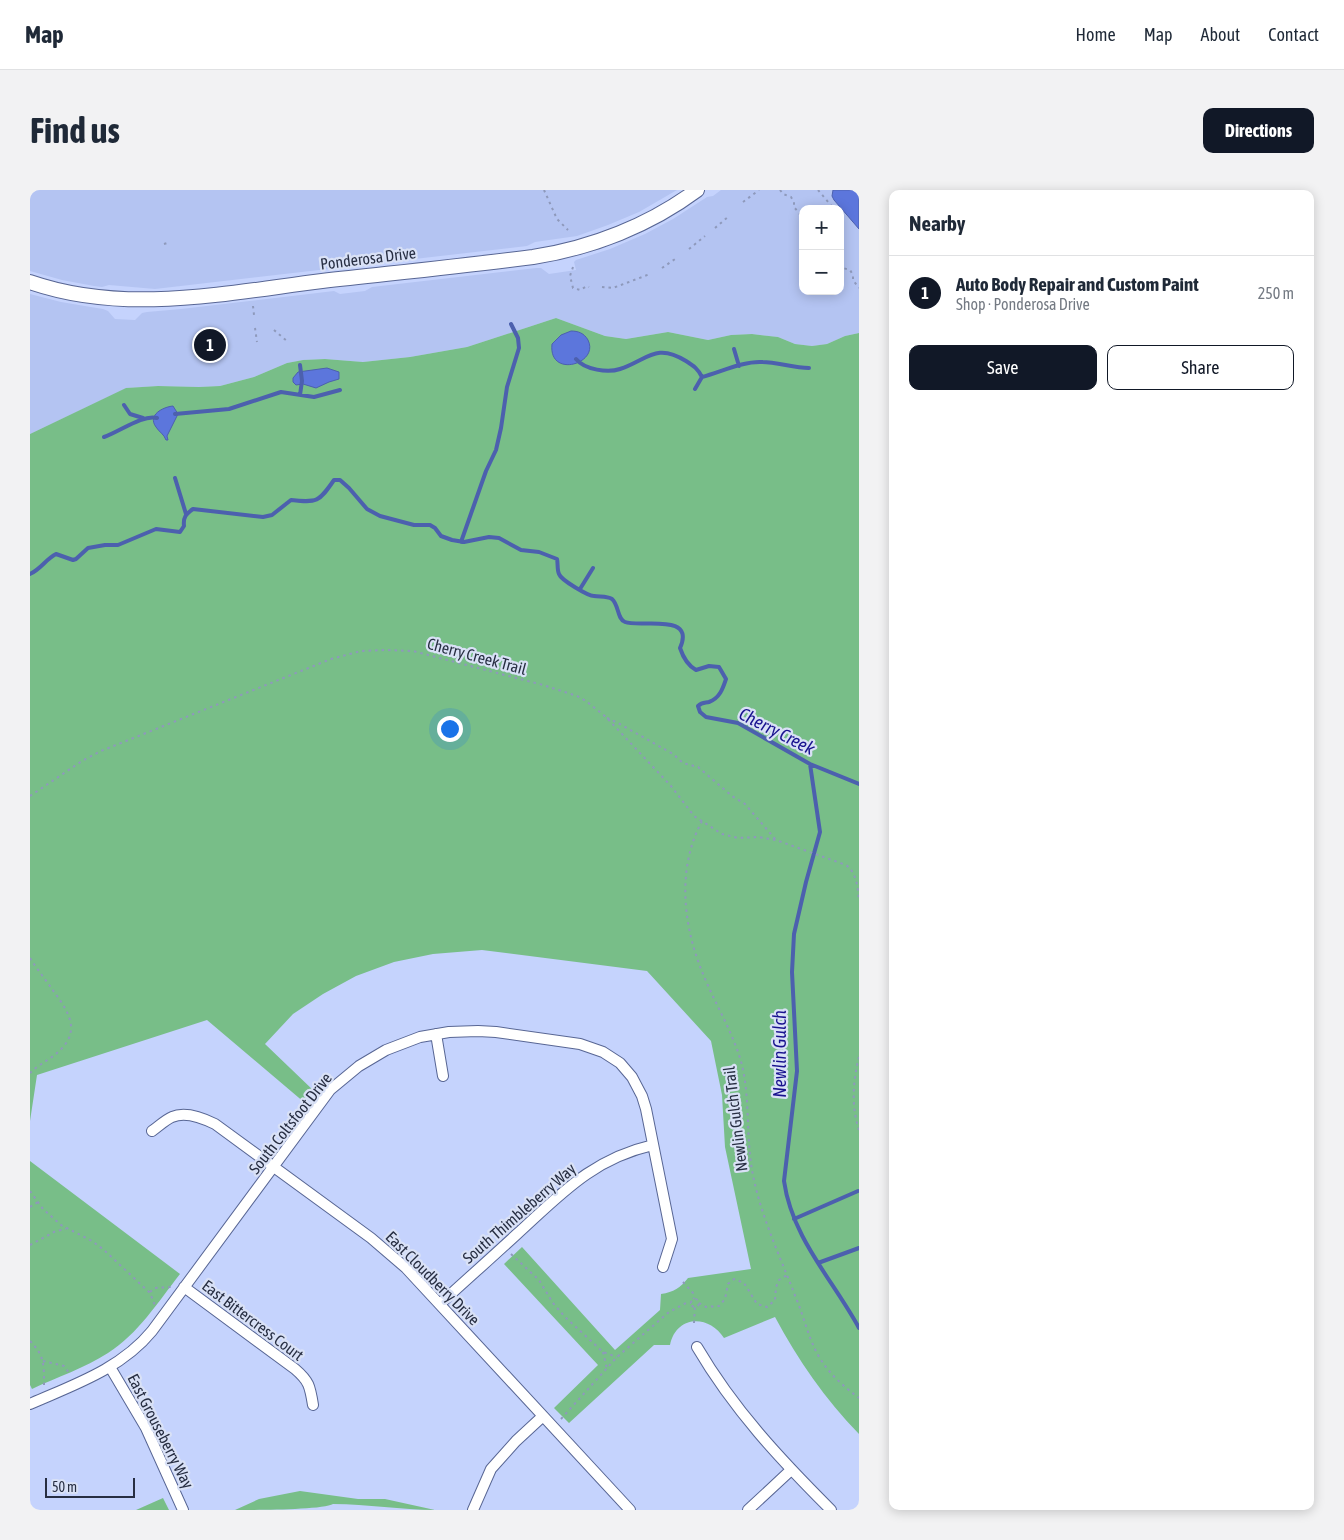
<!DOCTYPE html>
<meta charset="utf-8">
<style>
body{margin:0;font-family:"Asap Condensed",sans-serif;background:#f2f2f3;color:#1f2937}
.controls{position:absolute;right:15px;top:15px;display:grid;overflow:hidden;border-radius:10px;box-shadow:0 2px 12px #0003}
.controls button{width:45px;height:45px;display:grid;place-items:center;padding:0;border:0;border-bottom:1px solid #e0e1e3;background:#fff;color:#1f2937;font:25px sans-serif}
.scale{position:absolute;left:15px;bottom:12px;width:90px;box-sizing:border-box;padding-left:5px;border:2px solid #272e42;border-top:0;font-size:14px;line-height:18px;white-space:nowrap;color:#272e42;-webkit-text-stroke:4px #d9e1f6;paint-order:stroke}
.you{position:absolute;left:419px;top:538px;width:18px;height:18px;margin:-12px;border:4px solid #fff;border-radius:50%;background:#1a73e8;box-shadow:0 0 0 8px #1a73e833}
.badge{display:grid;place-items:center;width:32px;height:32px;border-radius:50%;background:#111827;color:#fff;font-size:16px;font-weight:700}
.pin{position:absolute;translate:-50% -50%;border:2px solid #fff;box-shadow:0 1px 5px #0006}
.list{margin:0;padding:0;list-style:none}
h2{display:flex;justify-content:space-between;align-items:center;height:65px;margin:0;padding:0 20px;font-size:21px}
h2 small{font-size:16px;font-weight:400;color:#747a83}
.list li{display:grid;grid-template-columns:32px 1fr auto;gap:15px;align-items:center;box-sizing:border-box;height:75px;padding:0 20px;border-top:1px solid #e0e1e3}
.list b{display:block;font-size:19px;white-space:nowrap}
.list p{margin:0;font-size:16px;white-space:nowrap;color:#747a83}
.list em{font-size:16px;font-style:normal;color:#747a83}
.actions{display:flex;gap:10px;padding:15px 20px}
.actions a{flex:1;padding:11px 0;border:1px solid #111827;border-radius:10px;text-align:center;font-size:18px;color:#111827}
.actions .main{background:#111827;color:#fff}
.map{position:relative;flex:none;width:829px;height:1320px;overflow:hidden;border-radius:10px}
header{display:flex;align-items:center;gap:30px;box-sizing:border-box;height:70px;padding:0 25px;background:#fff;border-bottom:1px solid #e0e1e3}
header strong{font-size:24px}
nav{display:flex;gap:28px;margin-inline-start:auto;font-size:18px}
.intro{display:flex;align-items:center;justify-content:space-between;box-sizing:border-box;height:120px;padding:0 30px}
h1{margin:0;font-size:35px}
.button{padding:12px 22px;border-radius:10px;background:#111827;color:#fff;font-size:18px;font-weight:700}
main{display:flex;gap:30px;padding:0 30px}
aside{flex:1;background:#fff;border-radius:10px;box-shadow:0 2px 12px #0003}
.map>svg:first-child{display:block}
.built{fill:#b4c4f2;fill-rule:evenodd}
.green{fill:#78be88}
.water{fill:#5c76dc;stroke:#4c60ae}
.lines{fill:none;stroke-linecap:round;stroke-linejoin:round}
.stream{stroke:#4c60ae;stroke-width:4}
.street-casing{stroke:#586694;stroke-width:12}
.secondary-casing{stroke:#586694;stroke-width:16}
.path{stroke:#8e99bb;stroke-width:2;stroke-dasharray:2.5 4;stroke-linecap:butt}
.street{stroke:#fff;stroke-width:10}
.secondary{stroke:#fff;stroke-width:14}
.labels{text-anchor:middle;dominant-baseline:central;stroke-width:4.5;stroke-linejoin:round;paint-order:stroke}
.street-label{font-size:16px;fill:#272e42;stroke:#d9e1f6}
.water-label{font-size:18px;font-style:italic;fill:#19138f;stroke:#d9e1f6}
</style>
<header>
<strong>Map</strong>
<nav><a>Home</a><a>Map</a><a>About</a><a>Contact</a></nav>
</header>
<div class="intro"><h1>Find us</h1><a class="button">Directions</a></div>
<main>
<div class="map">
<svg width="829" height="1320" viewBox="0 0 829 1320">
<rect width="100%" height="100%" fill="#c5d3fd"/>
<path class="built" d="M0 0H647L609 22 578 35 547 46 505 52 497 56 125 99 79 95 72 97 64 96 32 90 0 81Z
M691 0H829V143L815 146 797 154 782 156 765 154 748 147 722 144 701 145 678 150 638 142 596 149 575 146 526 128 437 157 380 167 333 172 295 169 273 170 257 173 224 187 190 196 169 197 128 196 97 198 0 244V104L31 112 73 119 78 121 85 129 105 130 112 123 117 122 151 119 304 101 310 104 335 101 342 97 506 78H511L519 84 546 80 544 72 546 70 580 59 615 44 643 29 677 7 683 6ZM773 19H810V101H773Z"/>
<path class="green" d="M526 128 575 146 596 149 638 142 678 150 701 145 722 144 748 147 765 154 782 156 797 154 815 146 829 143V1244C795 1209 768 1170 745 1127L694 1148C679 1124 646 1125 640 1155H624L539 1233 524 1218 568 1175 474 1074 492 1057 585 1160 630 1120 631 1104C644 1102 650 1098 658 1088L721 1079 695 957 692 905 681 851 617 781 452 760 403 764 364 772 326 786 293 804 263 824 235 854 284 901 275 913 177 830 7 885 0 931V244L96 198 128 196 169 197 190 196 224 187 257 173 273 170 295 169 333 172 380 167 437 157Z
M0 971 150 1084C128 1112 108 1144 78 1163 55 1178 27 1187 2 1199L0 1195Z
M270 1301 328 1309H355L405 1320C371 1320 338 1314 303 1314 293 1320 223 1320 205 1320L229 1309Z
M133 1308 139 1320H106Z"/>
<path class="water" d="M803 0H829V39L804 10 802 6Z
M541 141C548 141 554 143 558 150 570 174 518 189 522 154L531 145Z
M297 178 309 182V189L299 192 286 198 273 194 266 195 263 192V188L268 182Z
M143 216 148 224 137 246 138 250H136C134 244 129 242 126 237 117 225 133 217 143 216Z"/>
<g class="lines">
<path class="stream" d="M704 159 709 176
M546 169C555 180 578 183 590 179 617 170 626 152 656 171 664 176 668 179 672 187
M270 175 272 191 270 205
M665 199 672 187C691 182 713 171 732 172 748 172 763 178 779 178
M94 215 100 224 113 228
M145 224 199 219 251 202 284 207 310 200
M74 247C89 242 113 224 127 228
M145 288 156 324
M431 352 456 281 466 260 471 238 477 197 489 158 488 148 481 134
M0 384C11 379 16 369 26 364L43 370 46 369 58 358 75 355H88L126 339 150 342 154 336C153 327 156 324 163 319L233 327 242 325 261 310C287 313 289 312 304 290H310L319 298 337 319 350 326 384 335H400L405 338 411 346 422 350 434 352 459 347 469 348 491 360 509 362 527 369C528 373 527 380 529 384 531 390 558 406 564 406 570 407 577 406 582 409 589 415 587 429 595 432 610 438 666 422 650 458 653 467 657 475 666 480L679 476 689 477 696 489C693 498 690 508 679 512 675 513 672 512 668 516L670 522 676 527 708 533 780 574 829 594
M550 399 563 378
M780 574 790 642 776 692 764 744 762 782 767 881 754 991C762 1048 803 1090 829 1138
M764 1029 828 1001
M788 1073 829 1058"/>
<g class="street-casing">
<path id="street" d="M406 844 413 886
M122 941C128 937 135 930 142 927 155 921 173 928 185 934L341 1048 376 1078 600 1320
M154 1097 265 1179C279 1191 280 1196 283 1215
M410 1114C435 1091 461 1068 487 1044 531 1004 562 969 623 955
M667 1157C704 1220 750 1269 801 1320
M80 1177 116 1238 153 1320
M0 1214C43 1195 91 1179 122 1141L300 900 329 876 356 860 390 847 419 842 448 841 466 842 550 854 573 862 590 873 602 887 612 906 616 919 642 1049 633 1077
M443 1320 461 1279 486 1251 513 1226
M718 1320 761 1280"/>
</g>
<g class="secondary-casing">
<path id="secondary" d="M0 92C95 125 196 103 292 91 363 83 433 76 503 67 562 58 620 35 667 0"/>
</g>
<path class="path" d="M514 0 527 29 538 40
M750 0 753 4 761 7 764 12V17L773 28
M788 0 804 19
M713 12 729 0
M810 27V28
M685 38 699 26
M134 54 137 53
M659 59 675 46
M810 74 813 78 820 80 823 85V90L829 98
M543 77 540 86 543 98 550 100 557 96 559 97
M632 78 648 67
M572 97 583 98 620 84
M223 116 224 125
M225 138 227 152
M244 140 258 152
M577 528 588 533 643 564 653 573 668 577 702 606 715 614 746 650
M0 606 52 571 71 561 301 469 331 461 356 460 383 461 513 495 547 506 556 511 576 527 641 596 664 626 692 644 708 648 728 647 746 650 816 675C827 683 828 699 829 711
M672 631C645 681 654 742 676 791 688 819 704 845 712 875 720 909 716 945 722 980 730 1025 750 1066 766 1108 774 1127 778 1147 788 1165 798 1183 813 1196 829 1208
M0 768C7 779 15 789 22 799 35 817 51 837 33 857 24 868 10 873 0 883
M829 867C823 890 821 917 829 940
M0 1001 13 1019 31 1035 62 1051 74 1060 120 1103 126 1118
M0 1017 8 1012
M0 1055 26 1041 36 1039
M481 1064 509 1090 523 1113 535 1127 573 1162 587 1167
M653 1092 663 1103 664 1109
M120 1102 125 1098 142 1097
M661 1113a4 4 0 1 1 8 0a4 4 0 1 1-8 0Z
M669 1113 676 1117 689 1116 695 1109 698 1094 704 1089 714 1093 727 1114 737 1117 745 1110 746 1097 749 1090 757 1085
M664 1133 665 1116
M0 1151C15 1166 14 1176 14 1196
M573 1162 577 1179
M13 1171 34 1176 40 1184
M531 1229 587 1167 639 1122 656 1113H661"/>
<use href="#street" class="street"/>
<use href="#secondary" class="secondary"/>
</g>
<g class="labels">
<g class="street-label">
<text transform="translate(338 68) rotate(-7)">Ponderosa Drive</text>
<text transform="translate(447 466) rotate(15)">Cherry Creek Trail</text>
<text transform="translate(705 929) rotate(-97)">Newlin Gulch Trail</text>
<text transform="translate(260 933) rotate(-52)">South Coltsfoot Drive</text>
<text transform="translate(489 1023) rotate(-41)">South Thimbleberry Way</text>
<text transform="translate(403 1088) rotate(45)">East Cloudberry Drive</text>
<text transform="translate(223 1130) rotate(37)">East Bittercress Court</text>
<text transform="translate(131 1241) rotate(63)">East Grouseberry Way</text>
</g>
<g class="water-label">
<text transform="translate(747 541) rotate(27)">Cherry Creek</text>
<text transform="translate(749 864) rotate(-90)">Newlin Gulch</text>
</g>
</g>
</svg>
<div class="controls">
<button>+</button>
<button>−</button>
</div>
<div class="scale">50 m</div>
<div class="you"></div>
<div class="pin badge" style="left:180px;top:155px">1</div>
</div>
<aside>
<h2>Nearby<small></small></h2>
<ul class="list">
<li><span class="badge">1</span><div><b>Auto Body Repair and Custom Paint</b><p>Shop · Ponderosa Drive</p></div><em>250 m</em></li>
</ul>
<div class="actions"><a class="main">Save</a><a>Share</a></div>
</aside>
</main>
